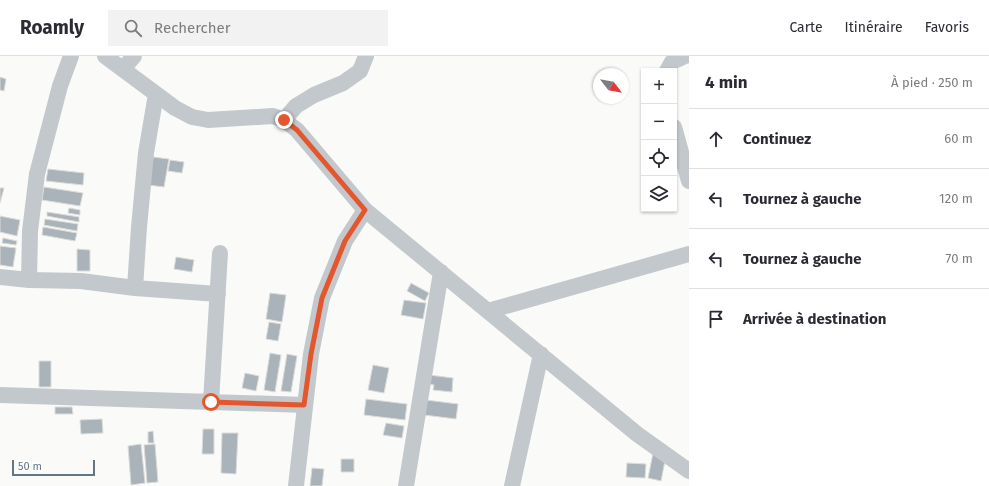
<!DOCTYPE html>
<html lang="fr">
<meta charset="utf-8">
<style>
body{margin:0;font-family:"Fira Sans",sans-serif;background:#f2f2f3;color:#2b2b33}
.controls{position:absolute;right:12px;top:12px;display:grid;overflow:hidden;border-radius:0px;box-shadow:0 1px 3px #0004}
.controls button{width:36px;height:36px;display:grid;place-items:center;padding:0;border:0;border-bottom:1px solid #e1e1e2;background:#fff;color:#2b2b33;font:20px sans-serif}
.compass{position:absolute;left:593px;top:12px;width:36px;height:36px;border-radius:50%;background:#fff;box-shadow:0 1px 3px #0004;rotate:121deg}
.scale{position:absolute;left:12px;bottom:10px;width:83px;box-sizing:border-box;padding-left:4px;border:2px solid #657683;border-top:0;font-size:11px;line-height:14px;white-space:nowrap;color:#657683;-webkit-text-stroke:3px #fff;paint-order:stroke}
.stop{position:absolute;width:12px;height:12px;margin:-9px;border:3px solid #e4572e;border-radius:50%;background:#fff}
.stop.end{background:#e4572e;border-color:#fff;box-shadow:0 1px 4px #0008}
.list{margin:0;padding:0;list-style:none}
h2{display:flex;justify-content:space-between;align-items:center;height:52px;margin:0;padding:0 16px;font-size:17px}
h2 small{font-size:13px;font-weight:400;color:#7c7c81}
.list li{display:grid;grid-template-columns:26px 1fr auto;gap:12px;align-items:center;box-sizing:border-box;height:60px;padding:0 16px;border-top:1px solid #e1e1e2}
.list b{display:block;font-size:15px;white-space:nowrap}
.list em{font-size:13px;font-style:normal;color:#7c7c81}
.icon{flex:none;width:22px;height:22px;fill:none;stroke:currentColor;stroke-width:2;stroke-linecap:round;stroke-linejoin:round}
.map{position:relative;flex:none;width:689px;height:430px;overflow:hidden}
header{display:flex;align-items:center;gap:24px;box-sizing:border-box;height:56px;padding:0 20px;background:#fff;border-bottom:1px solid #e1e1e2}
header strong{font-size:19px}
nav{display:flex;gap:22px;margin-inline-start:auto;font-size:14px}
.search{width:280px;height:36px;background:#f2f2f3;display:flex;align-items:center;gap:10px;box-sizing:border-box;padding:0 14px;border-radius:0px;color:#7c7c81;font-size:15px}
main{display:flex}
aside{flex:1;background:#fff}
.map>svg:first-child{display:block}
.building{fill:#aab3b9;stroke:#dcdcda}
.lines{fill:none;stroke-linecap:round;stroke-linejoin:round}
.minor{stroke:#c3c8cc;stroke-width:16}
.route{stroke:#e4572e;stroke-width:5}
</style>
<header>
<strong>Roamly</strong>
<div class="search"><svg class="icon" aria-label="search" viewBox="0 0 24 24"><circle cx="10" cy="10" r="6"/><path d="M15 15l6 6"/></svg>Rechercher</div>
<nav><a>Carte</a><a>Itinéraire</a><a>Favoris</a></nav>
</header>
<main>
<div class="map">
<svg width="689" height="430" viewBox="0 0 689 430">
<rect width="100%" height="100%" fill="#fafaf8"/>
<path class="building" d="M0 21 6 23 4 35 0 34Z
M153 101 169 103 164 131 148 129Z
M170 104 184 106 182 117 168 115Z
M48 113 84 117 83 129 46 125Z
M44 131 83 137 80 150 42 144Z
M0 132H4L0 147Z
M69 152 80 154V159L68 157Z
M47 156 79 161V166L47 160Z
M0 160 20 164 17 180 0 176Z
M45 163 78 168 77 175 44 169Z
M43 171 77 177 75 185 42 179Z
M3 182 17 185 16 189 2 187Z
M0 190 16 192 13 211 0 209Z
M77 193 90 194V215H77Z
M176 201 194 204 192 216 174 213Z
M411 227 429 237 425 245 407 235Z
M270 237 286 239 282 266 266 263Z
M404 244 426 247 423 263 401 259Z
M269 266 281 268 278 285 266 283Z
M270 297 281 299 275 336 264 334Z
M287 298 297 300 291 336 281 335Z
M39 305H51V331H39Z
M373 309 389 312 384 337 368 334Z
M245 317 259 320 256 335 242 332Z
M429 319 453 322 452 336 433 334 434 329 428 328Z
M366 343 407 348 405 364 364 359Z
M426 344 458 348 456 363 424 359Z
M55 351H72L73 358H55Z
M102 363 103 377 81 378 80 364Z
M386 367 404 370 402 382 383 379Z
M203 373H214V398H202Z
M153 375 154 387H148V376Z
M222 377H238L236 418 221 417Z
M141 388 145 427 131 429 128 390Z
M155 388 158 426 147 427 144 389Z
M653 397 666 400 661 425 648 422Z
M341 403H354V416H341Z
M627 407 646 408 645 422 626 421Z
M312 412 324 413 322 430H310Z"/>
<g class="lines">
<path class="minor" d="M105 0 175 52 192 61 208 64 273 60 284 64 297 74 365 154 637 378 689 415
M123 13 134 0
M667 15 672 6 685 0
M284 64 296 50 314 39 343 27 360 15 366 0
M674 71 689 125
M0 221 29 224 81 225 135 232 218 238
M29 224 30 175 37 118 60 30 71 0
M135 232 139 171 146 97 156 38
M488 255 689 198
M0 339 305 349
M211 346 220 197
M296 430 311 298 322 242 345 185 365 154
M406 430 441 216
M512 430 541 298"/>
</g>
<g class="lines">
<path class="route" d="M211 346 304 349 311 298 322 242 345 185 365 154 297 74 284 64"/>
</g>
</svg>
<div class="controls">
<button>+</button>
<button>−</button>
<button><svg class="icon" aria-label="locate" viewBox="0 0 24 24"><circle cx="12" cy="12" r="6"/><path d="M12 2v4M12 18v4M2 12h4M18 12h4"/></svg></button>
<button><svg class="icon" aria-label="layers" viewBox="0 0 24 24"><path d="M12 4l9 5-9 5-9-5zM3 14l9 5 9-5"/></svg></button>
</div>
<svg class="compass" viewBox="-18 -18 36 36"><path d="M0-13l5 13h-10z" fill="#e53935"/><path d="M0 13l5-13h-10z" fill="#7c7c81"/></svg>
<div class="scale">50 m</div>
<div class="stop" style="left:211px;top:346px"></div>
<div class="stop end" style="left:284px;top:64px"></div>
</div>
<aside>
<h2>4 min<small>À pied · 250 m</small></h2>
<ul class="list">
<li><svg class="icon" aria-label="ahead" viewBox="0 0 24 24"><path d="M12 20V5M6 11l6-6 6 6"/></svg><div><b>Continuez</b></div><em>60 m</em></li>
<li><svg class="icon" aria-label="left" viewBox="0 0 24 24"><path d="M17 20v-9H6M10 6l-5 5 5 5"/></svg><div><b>Tournez à gauche</b></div><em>120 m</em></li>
<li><svg class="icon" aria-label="left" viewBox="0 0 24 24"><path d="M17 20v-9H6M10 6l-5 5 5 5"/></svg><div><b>Tournez à gauche</b></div><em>70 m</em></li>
<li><svg class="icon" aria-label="arrive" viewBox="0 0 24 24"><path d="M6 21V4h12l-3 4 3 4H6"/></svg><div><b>Arrivée à destination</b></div></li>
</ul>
</aside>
</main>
